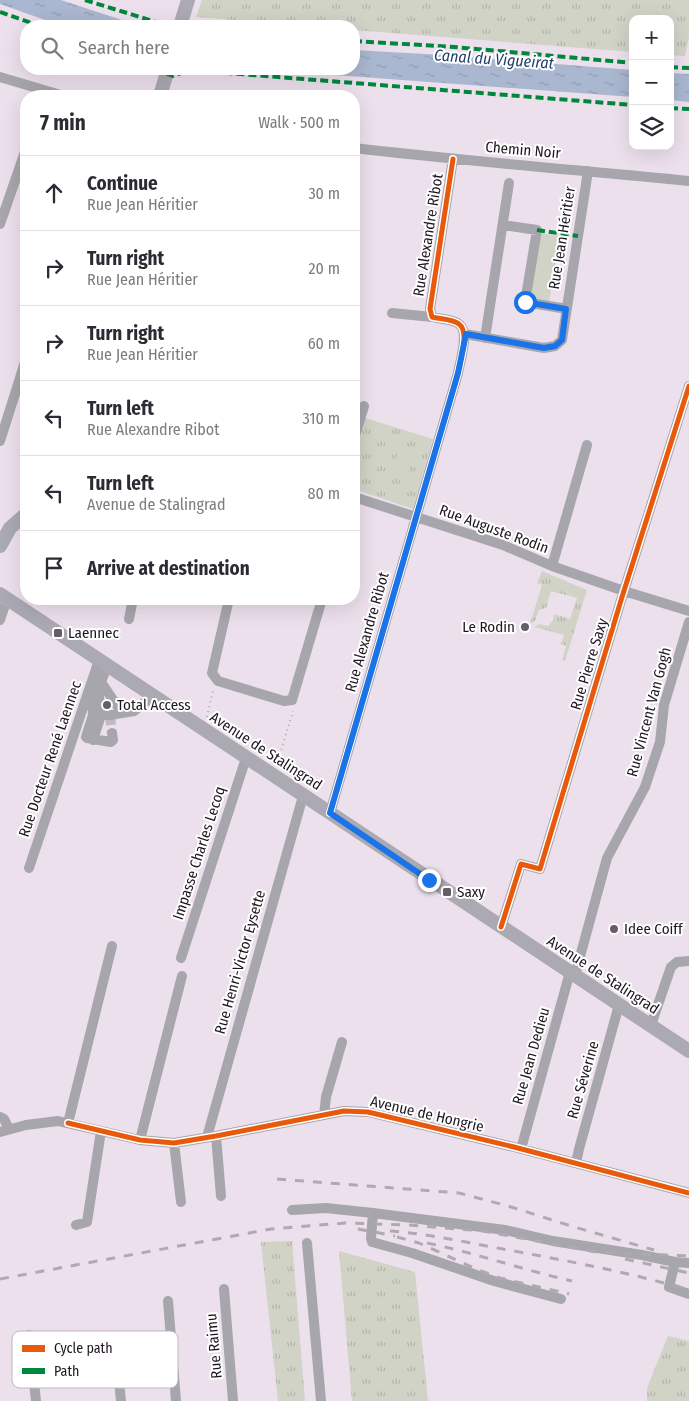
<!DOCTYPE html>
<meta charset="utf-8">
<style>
body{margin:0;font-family:"Fira Sans Condensed",sans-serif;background:#f7f7f7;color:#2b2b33}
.controls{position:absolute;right:15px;top:15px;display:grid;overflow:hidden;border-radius:10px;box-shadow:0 5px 20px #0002}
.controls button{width:45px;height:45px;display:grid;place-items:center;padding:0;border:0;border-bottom:1px solid #e1e1e2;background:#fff;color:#2b2b33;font:25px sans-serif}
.stop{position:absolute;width:15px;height:15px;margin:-11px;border:4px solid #1a73e8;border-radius:50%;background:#fff}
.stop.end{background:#1a73e8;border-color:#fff;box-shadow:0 1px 5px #0008}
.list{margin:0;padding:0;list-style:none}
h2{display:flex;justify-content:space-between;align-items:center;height:65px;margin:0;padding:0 20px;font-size:21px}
h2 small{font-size:16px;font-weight:400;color:#7c7c81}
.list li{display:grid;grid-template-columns:32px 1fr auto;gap:15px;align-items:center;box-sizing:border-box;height:75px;padding:0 20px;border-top:1px solid #e1e1e2}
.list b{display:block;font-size:19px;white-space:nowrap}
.list p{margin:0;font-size:16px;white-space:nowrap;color:#7c7c81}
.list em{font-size:16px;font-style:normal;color:#7c7c81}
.icon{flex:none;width:28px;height:28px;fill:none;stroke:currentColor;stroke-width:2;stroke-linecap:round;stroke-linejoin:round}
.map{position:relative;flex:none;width:689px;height:1401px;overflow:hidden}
.search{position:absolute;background:#fff;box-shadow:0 5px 20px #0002;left:20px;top:20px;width:340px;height:55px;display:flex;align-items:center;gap:12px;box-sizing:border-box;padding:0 18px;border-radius:20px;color:#7c7c81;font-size:19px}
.panel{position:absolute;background:#fff;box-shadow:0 5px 20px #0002;left:20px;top:90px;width:340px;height:515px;border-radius:20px}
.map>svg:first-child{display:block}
.grass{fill:url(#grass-tufts)}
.green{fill:#d2d3c7}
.water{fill:url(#water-ripples)}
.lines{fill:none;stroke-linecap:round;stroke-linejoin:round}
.minor-tunnel{stroke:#c3b8c4;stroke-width:10;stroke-dasharray:10 5;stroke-linecap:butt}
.path{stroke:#aba6ad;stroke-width:2;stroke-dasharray:1 4;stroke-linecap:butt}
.minor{stroke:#a7a6ac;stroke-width:10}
.major{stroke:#aba9b1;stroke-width:14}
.rail{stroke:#afa9b1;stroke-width:3;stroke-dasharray:9 9;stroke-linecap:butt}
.quiet{stroke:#00873e;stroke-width:4;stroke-dasharray:8 4;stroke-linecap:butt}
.cycleway-casing{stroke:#fff;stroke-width:8}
.cycleway{stroke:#e8590c;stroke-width:5}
.route{stroke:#1a73e8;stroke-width:6}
.poi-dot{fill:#675d68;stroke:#fff;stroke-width:2}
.labels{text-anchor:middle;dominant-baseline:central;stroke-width:4;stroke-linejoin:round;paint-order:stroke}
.street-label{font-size:15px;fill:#1f1720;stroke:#fff}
.poi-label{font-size:15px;fill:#1f1720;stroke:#fff;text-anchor:start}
.water-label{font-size:16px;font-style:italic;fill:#1f4069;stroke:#fff}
.key{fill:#fff;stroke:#bcb9bc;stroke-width:1}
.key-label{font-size:14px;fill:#1f1720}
</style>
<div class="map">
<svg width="689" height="1401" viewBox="0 0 689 1401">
<defs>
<pattern id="grass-tufts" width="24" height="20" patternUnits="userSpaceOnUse" patternTransform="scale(1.25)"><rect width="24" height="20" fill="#d2d3c7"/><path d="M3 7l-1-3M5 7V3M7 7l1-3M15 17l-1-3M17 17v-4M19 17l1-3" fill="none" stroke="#b4b4ab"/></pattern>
<pattern id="water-ripples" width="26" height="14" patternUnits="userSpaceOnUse" patternTransform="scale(1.25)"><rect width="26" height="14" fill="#aab7d0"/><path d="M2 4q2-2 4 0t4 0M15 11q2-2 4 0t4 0" fill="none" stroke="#929db2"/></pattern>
</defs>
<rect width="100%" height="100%" fill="#ece0ed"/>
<path class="grass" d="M202 0H689V37L685 56 670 55V19H633V52L354 30V26H310L196 17Z
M365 418 433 439 413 509 354 489V461Z
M542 571 587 590 565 661 562 660 566 646 561 644 564 635 534 627 539 624 548 626 553 620 554 614 570 619 577 598 551 591 546 608 539 610 535 621 530 624 542 585 537 583Z
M292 1241 305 1401H278L261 1242Z
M339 1251 415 1272 428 1401H352Z
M668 1336 689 1341V1401H647V1388Z"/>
<path class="green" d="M539 233 560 236 549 303 532 300 530 297Z
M398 452 413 457 406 480 391 476Z"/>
<path class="water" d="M0 0H61L140 26H62L0 4Z
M354 50 443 55 633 70V97L253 69H354Z
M670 73 689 74V102L670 100Z"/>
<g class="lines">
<path class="minor-tunnel" d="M110 715 112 733"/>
<path class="path" d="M207 717 213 690
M277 764 293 711"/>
<path class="minor" d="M0 77 64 96
M354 148C465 161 577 170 689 181
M0 224 26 149
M503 225 537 230 525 302 567 309
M392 313 432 317
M465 334 544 348 555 346 562 340 588 171
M485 338 509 183
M354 439 364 406
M0 441 26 359
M354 497 503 545 552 566 624 591 689 611
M552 566 587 445
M229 599 212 673 218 681 284 701 292 700 322 599
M129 619 133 599
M0 620 7 599
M101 682 122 713
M93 715H110L134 711 153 696
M86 737 93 715 92 700 96 692
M87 738 111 742 113 740 112 733
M93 740 101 715 99 697 101 682 107 666
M330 813 458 373C460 361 470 332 459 324 453 319 440 319 432 317L430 309 453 159
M29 868 99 660
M501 927 521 864 540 869 622 597 689 386
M181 958 246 758
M575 975 607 858 645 787 660 742 664 705 689 622
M651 1025 671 967 677 962 689 961
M324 1115 326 1097 342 1042
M0 1117 4 1119 9 1129
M68 1123 112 946
M0 1132 26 1125 58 1121 140 1140 174 1143 216 1136 344 1111 368 1112 514 1147 689 1193
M216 1136 221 1196
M207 1137 303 796
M140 1140 182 976
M174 1143 181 1202
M521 1149 570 972
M576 1163 579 1149 619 1005
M292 1210 326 1208 373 1213
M76 1225 87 1222 101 1131
M307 1243 321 1401
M675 1262 669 1287 689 1294
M224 1289 233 1401
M561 1299 494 1281 412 1253 372 1242 371 1238 373 1213 505 1230 553 1241 642 1255 675 1262 689 1263
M168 1301 176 1401
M29 1335 36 1401
M104 1346 106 1371 119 1381 121 1401"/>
<path class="major" d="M180 26 188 0
M160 96 168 69
M0 546 10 528 26 514
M0 594 689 1051"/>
<path class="rail" d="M277 1179 459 1193 508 1206 571 1226 654 1250
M358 1229 395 1236
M390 1231C432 1234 473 1244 514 1251 573 1262 632 1273 689 1290
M397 1237 419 1243 476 1269 500 1278 569 1294
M427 1243C476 1253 523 1270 572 1281
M625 1259 689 1273
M0 1279 271 1229 345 1223 408 1225 483 1231 596 1252 689 1256"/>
<path class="quiet" d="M85 0 156 22H181L191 26
M0 12 40 26
M354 41 454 47 633 63
M670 67 689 68
M155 69 173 76 189 70 633 105
M670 108 689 109
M537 230 578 236"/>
<g class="cycleway-casing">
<path id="cycleway" d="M330 813 458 373C460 361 470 332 459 324 453 319 440 319 432 317L430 309 453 159
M501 927 521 864 540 869 622 597 689 386
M68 1123 140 1140 174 1143 216 1136 344 1111 368 1112 514 1147 689 1193"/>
</g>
<use href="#cycleway" class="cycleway"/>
</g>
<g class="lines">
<path class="route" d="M429 880 330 813 458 373 466 334 544 348 555 346 562 340 566 309 525 302"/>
</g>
<g class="poi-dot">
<circle cx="525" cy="627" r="5"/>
<rect x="53" y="628" width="10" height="10" rx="2.5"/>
<circle cx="107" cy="705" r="5"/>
<rect x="442" y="887" width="10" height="10" rx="2.5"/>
<circle cx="614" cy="929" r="5"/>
</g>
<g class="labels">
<g class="street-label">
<text transform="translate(523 150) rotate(5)">Chemin Noir</text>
<text transform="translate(428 235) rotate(-81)">Rue Alexandre Ribot</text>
<text transform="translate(562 238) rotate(-81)">Rue Jean Héritier</text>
<text transform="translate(494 529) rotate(20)">Rue Auguste Rodin</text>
<text transform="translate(367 632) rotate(-74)">Rue Alexandre Ribot</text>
<text transform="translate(589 664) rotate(-73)">Rue Pierre Saxy</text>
<text transform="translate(649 712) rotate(-75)">Rue Vincent Van Gogh</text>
<text transform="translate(266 751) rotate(33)">Avenue de Stalingrad</text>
<text transform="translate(50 759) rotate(-71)">Rue Docteur René Laennec</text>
<text transform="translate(199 853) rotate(-72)">Impasse Charles Lecoq</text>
<text transform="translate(240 962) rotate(-74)">Rue Henri-Victor Eysette</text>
<text transform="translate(603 975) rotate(33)">Avenue de Stalingrad</text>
<text transform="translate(531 1056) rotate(-74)">Rue Jean Dedieu</text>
<text transform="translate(583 1080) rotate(-74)">Rue Séverine</text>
<text transform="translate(427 1114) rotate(13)">Avenue de Hongrie</text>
<text transform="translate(214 1346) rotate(-95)">Rue Raimu</text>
</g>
<g class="poi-label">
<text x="515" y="627" text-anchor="end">Le Rodin</text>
<text x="68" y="633">Laennec</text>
<text x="117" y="705">Total Access</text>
<text x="457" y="892">Saxy</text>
<text x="624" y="929">Idee Coiff</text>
</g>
<g class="water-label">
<text transform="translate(494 59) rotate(4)">Canal du Vigueirat</text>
</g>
</g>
<rect x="12" y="1331" width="166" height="57" rx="8" class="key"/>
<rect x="22" y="1345" width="23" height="7" fill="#e8590c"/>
<rect x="22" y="1368" width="23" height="6" fill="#00873e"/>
<g class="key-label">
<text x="54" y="1353">Cycle path</text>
<text x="54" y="1376">Path</text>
</g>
</svg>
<div class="controls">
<button>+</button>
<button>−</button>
<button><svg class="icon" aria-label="layers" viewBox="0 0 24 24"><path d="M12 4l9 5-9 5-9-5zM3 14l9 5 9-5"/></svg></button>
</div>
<div class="stop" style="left:525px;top:302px"></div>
<div class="stop end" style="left:429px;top:880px"></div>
<div class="search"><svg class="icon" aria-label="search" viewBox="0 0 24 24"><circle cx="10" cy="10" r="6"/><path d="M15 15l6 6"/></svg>Search here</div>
<section class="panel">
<h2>7 min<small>Walk · 500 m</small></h2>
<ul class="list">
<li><svg class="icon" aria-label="ahead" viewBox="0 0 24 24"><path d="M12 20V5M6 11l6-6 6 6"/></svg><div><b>Continue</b><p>Rue Jean Héritier</p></div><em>30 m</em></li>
<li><svg class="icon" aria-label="right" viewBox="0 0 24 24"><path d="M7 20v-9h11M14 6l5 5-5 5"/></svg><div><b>Turn right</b><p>Rue Jean Héritier</p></div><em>20 m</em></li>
<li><svg class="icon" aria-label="right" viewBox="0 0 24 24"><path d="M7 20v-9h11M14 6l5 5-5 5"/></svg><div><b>Turn right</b><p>Rue Jean Héritier</p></div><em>60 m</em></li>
<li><svg class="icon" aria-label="left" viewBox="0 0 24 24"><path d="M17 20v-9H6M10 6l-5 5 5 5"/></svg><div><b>Turn left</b><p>Rue Alexandre Ribot</p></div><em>310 m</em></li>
<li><svg class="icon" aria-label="left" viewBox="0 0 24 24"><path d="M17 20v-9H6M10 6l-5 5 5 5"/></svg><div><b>Turn left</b><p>Avenue de Stalingrad</p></div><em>80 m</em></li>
<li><svg class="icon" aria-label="arrive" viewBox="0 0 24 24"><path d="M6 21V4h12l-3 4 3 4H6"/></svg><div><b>Arrive at destination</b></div></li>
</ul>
</section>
</div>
